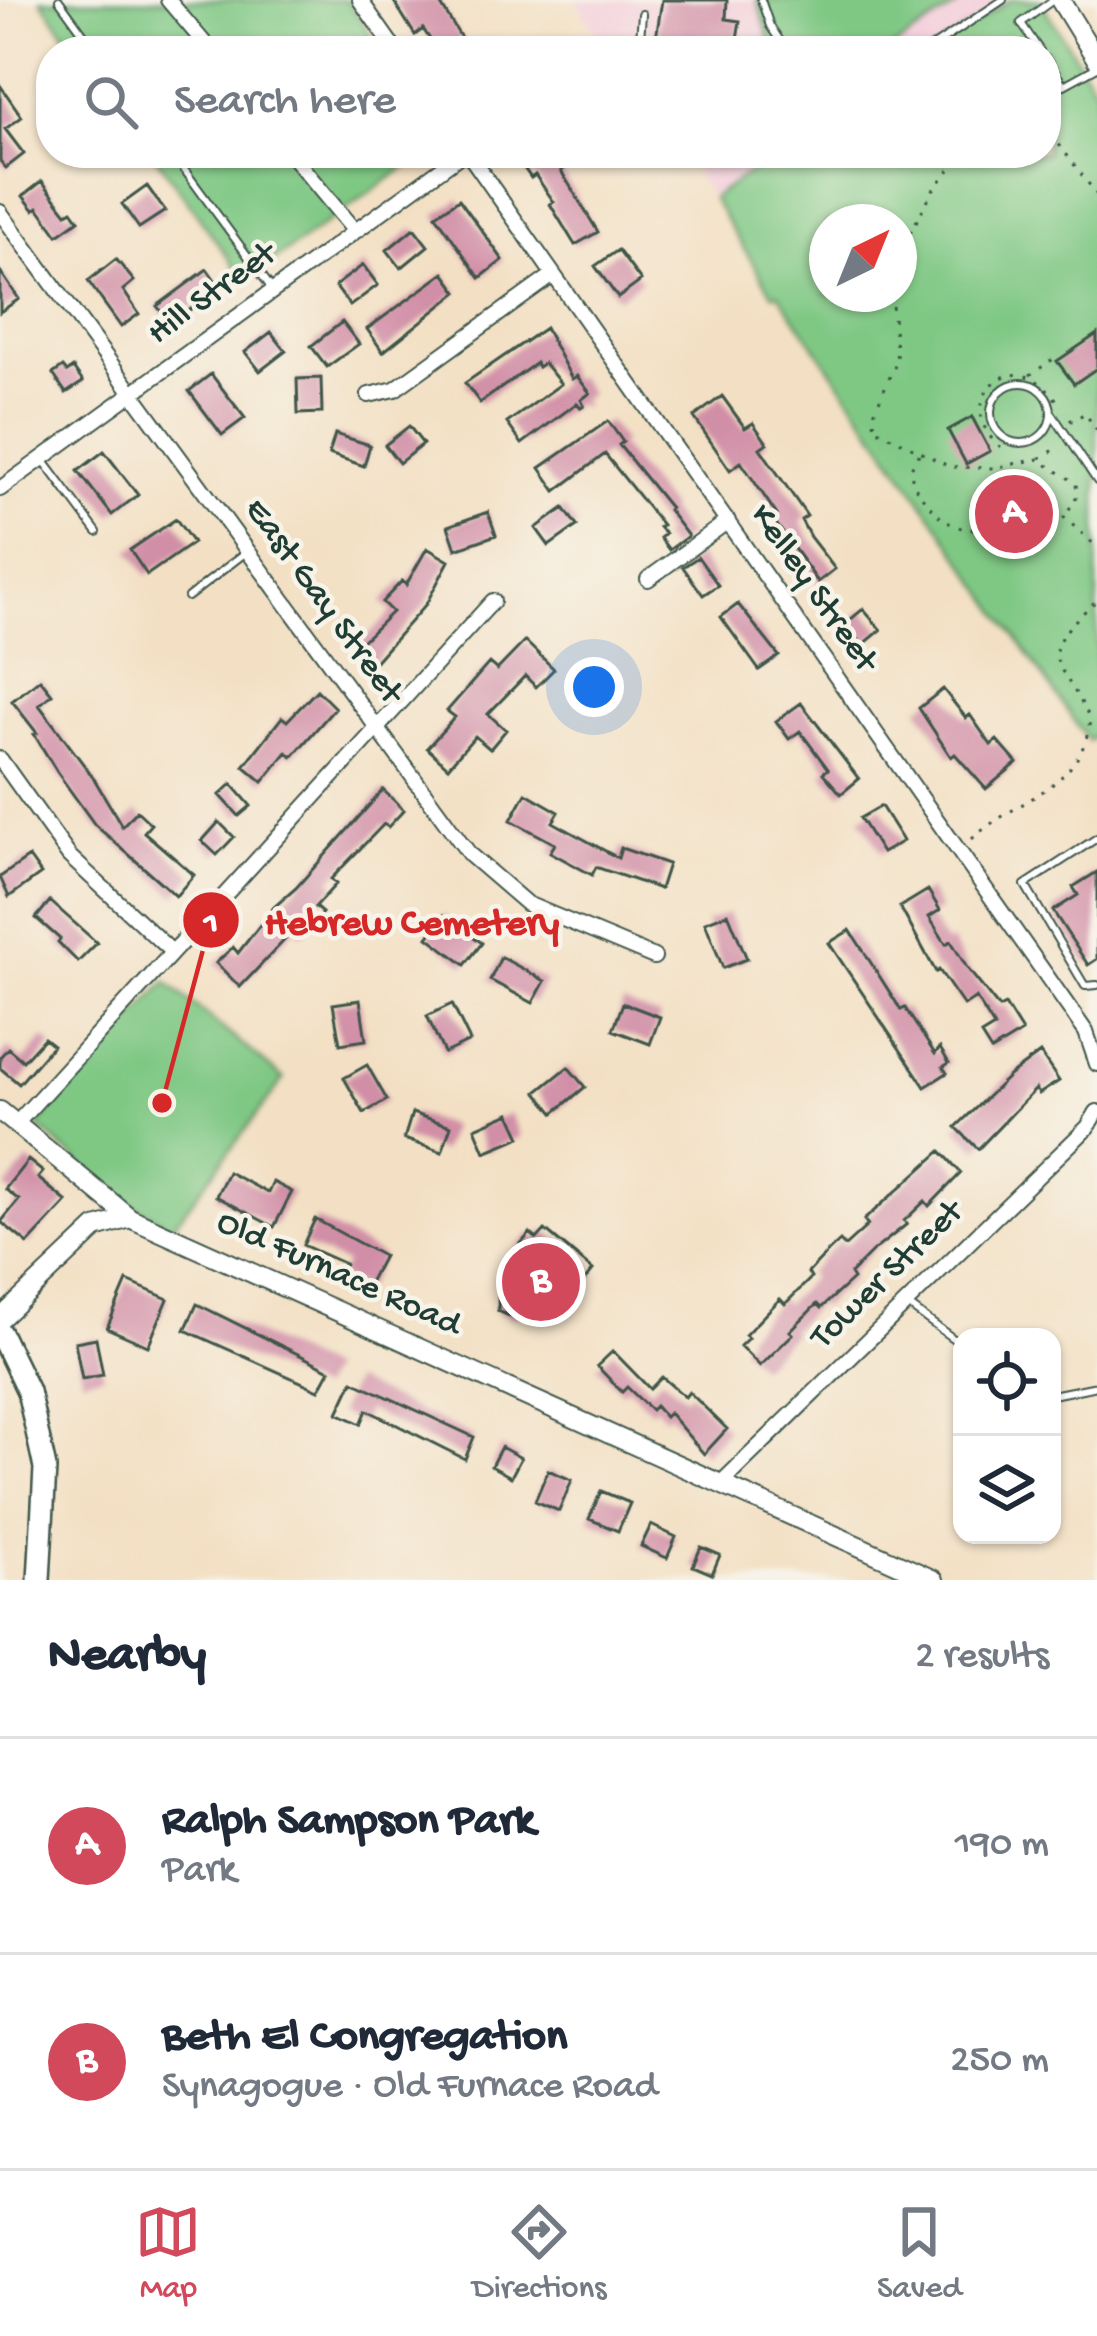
<!DOCTYPE html>
<meta charset="utf-8">
<style>
body{margin:0;font-family:"Gochi Hand",sans-serif;background:#f6f6f7;color:#1f2937}
.controls{position:absolute;right:36px;bottom:36px;display:grid;overflow:hidden;border-radius:24px;box-shadow:0 3px 9px #0004}
.controls button{width:108px;height:108px;display:grid;place-items:center;padding:0;border:0;border-bottom:3px solid #e0e1e3;background:#fff;color:#1f2937;font:60px sans-serif}
.compass{position:absolute;left:809px;top:204px;width:108px;height:108px;border-radius:50%;background:#fff;box-shadow:0 3px 9px #0004;rotate:43deg}
.you{position:absolute;left:594px;top:687px;width:42px;height:42px;margin:-30px;border:9px solid #fff;border-radius:50%;background:#1a73e8;box-shadow:0 0 0 18px #1a73e833}
.badge{display:grid;place-items:center;width:78px;height:78px;border-radius:50%;background:#d1495b;color:#fff;font-size:39px;font-weight:700}
.pin{position:absolute;translate:-50% -50%;border:6px solid #fff;box-shadow:0 3px 12px #0006}
.list{margin:0;padding:0;list-style:none}
h2{display:flex;justify-content:space-between;align-items:center;height:156px;margin:0;padding:0 48px;font-size:51px}
h2 small{font-size:39px;font-weight:400;color:#747a83}
.list li{display:grid;grid-template-columns:78px 1fr auto;gap:36px;align-items:center;box-sizing:border-box;height:216px;padding:0 48px;border-top:3px solid #e0e1e3}
.list b{display:block;font-size:45px;white-space:nowrap}
.list p{margin:0;font-size:39px;white-space:nowrap;color:#747a83}
.list em{font-size:39px;font-style:normal;color:#747a83}
.icon{flex:none;width:66px;height:66px;fill:none;stroke:currentColor;stroke-width:2;stroke-linecap:round;stroke-linejoin:round}
.map{position:relative;flex:none;width:1097px;height:1580px;overflow:hidden}
.search{position:absolute;background:#fff;box-shadow:0 3px 9px #0004;left:36px;right:36px;top:36px;height:132px;display:flex;align-items:center;gap:30px;box-sizing:border-box;padding:0 42px;border-radius:48px;color:#747a83;font-size:45px}
.sheet{height:588px;background:#fff}
nav{display:flex;justify-content:space-around;align-items:center;box-sizing:border-box;height:168px;border-top:3px solid #e0e1e3;background:#fff;font-size:33px;color:#747a83}
nav a{display:grid;justify-items:center;gap:6px}
nav .on{color:#d1495b}
.map>svg:first-child{display:block}
.built{fill:#f4cfdc}
.green{fill:#7fc884;stroke:#4f825c;stroke-width:3;fill-rule:evenodd}
.building{fill:#d18fa7}
.lines{fill:none;stroke-linecap:round;stroke-linejoin:round}
.lane-casing{stroke:#3f554a;stroke-width:10}
.street-casing{stroke:#3f554a;stroke-width:18}
.secondary-casing{stroke:#3f554a;stroke-width:22}
.primary-casing{stroke:#3f554a;stroke-width:26}
.path{stroke:#3f554a;stroke-width:3;stroke-dasharray:3 9;stroke-linecap:butt}
.lane{stroke:#fff;stroke-width:6}
.street{stroke:#fff;stroke-width:14}
.secondary{stroke:#fff;stroke-width:18}
.primary{stroke:#fff;stroke-width:21}
.labels{text-anchor:middle;dominant-baseline:central;stroke-width:9;stroke-linejoin:round;paint-order:stroke}
.street-label{font-size:36px;fill:#1f3d34;stroke:#f7f3e8}
.leader{fill:none;stroke:#d62828;stroke-width:4.5}
.callout-dot{fill:#d62828;stroke:#f7f3e8;stroke-width:4.5}
.mark-label{font-size:36px;text-anchor:middle;font-weight:bold;fill:#fff}
.callout-label{font-size:39px;text-anchor:middle;font-weight:bold;fill:#d62828;stroke:#f7f3e8;stroke-width:9;stroke-linejoin:round;paint-order:stroke}
</style>
<div class="map">
<svg width="1097" height="1580" viewBox="0 0 1097 1580">
<rect width="100%" height="100%" fill="#f7f3e8"/>
<filter id="ink" filterUnits="userSpaceOnUse"><feTurbulence type="fractalNoise" baseFrequency=".00833" numOctaves="2"/><feDisplacementMap in="SourceGraphic" scale="24" xChannelSelector="R" yChannelSelector="G"/><feConvolveMatrix kernelMatrix="1 2 1 2 8 2 1 2 1" color-interpolation-filters="sRGB"/></filter>
<filter id="wash" filterUnits="userSpaceOnUse"><feTurbulence type="fractalNoise" baseFrequency=".004" numOctaves="4" result="noise"/><feDisplacementMap in="SourceGraphic" scale="48" xChannelSelector="R" yChannelSelector="G"/><feGaussianBlur stdDeviation="2.7" result="paint"/><feColorMatrix in="noise" values="0 0 0 0 0 0 0 0 0 0 0 0 0 0 0 0 0 1.4 0 .05"/><feComposite in="paint" operator="in"/></filter>
<g filter="url(#wash)">
<rect width="100%" height="100%" fill="#f3e0c4"/>
<path class="built" d="M575 0H1010L933 51H610Z
M681 153H779L712 198Z"/>
<path class="green" d="M41 0H347L382 51H78Z
M757 0H959L957 6 888 51H773Z
M1010 0H1040L1097 91V733L1088 741 778 293 773 295 712 198 779 153H1046V51H933ZM827 222H899V294H827Z
M153 153H426L245 281Z
M166 982 284 1079 172 1227 120 1197 37 1126Z"/>
<g id="blocks">
<path class="building" d="M393 0H438L466 46 459 51H438L423 29 415 35Z
M662 0H727L726 19 740 21 735 51H654Z
M0 85 22 117 5 129 24 154 6 168 0 161Z
M530 153H586L561 171 598 232 575 245 550 204 554 202 535 175 531 178 519 161Z
M42 181 67 213 72 210 79 220 58 235 38 207 34 210 23 196Z
M147 186 165 211 139 228 122 204Z
M459 199 503 260 480 278 436 215Z
M414 228 428 246 401 268 387 250Z
M618 250 641 281 618 298 595 266Z
M116 259 134 281 123 290 139 314 121 327 88 281Z
M363 265 378 285 350 306 335 286Z
M207 269 220 287 171 324 157 306Z
M0 271 19 299 0 312Z
M444 273 458 292 383 352 367 329Z
M342 322 359 344 327 367 311 346Z
M545 328 572 379 577 376 590 393 581 400 584 406 581 408 577 403 522 444 507 423 561 384 544 363 538 367 536 363 480 403 465 383Z
M271 332 286 351 260 371 245 352Z
M1097 334V368L1074 384 1057 361Z
M63 367 67 372 73 368 83 382 66 393 53 374Z
M211 374 245 418 222 435 189 391Z
M321 378 322 413 298 414 297 379Z
M722 396 745 428 753 423 767 443 760 448 807 516 801 520 810 537 835 569 818 582 772 518 777 515 741 462 730 470 694 417Z
M972 417 990 451 966 464 948 430Z
M608 421 623 442 619 445 670 508 668 510 688 536 669 550 660 538 665 534 659 527 662 525 605 454 556 491 540 468Z
M409 426 423 444 399 463 385 445Z
M335 434 370 445 364 466 329 454Z
M104 451 138 495 112 515 78 471Z
M564 508 577 526 549 546 536 528Z
M488 512 496 535 456 549 448 526Z
M176 519 193 543 147 575 130 550Z
M427 548 449 561 426 604 373 664 356 647 392 612 382 602 402 581 406 585Z
M698 557 718 585 703 595 683 567Z
M738 604 779 656 759 670 721 617Z
M863 609 881 630 863 645 845 624Z
M525 641 554 669 536 687 525 676 488 714 506 730 490 749 475 736 448 767 427 748 455 717 447 711 489 663 497 670Z
M40 679 52 694 39 705 93 777 122 826 137 811 151 824 144 832 194 875 176 896 95 825 57 772 34 734 37 733 12 701Z
M943 689 966 718 970 715 991 745 997 740 1017 763 986 789 955 754 951 757 919 708Z
M317 690 335 708 292 757 287 752 263 782 244 766 282 717 287 721Z
M801 703 859 779 841 794 823 773 828 769 800 731 789 739 776 721Z
M232 784 251 806 239 816 220 795Z
M383 790 404 810 388 827 384 824 331 879 336 884 315 907 322 913 302 935 296 928 240 987 216 963 233 947 238 953 274 907 296 888Z
M526 793 559 812 553 822 618 858 621 848 668 864 660 889 596 867 592 875 550 852 555 844 511 820Z
M881 806 903 841 882 853 860 818Z
M219 822 234 837 217 855 202 841Z
M29 857 41 874 9 897 0 877Z
M1097 872V959L1088 965 1053 911 1078 895 1073 887Z
M928 890 940 910 929 917 946 944 951 941 967 968 999 1008 1005 1005 1022 1032 991 1051 981 1035 994 1027 976 998 964 1006 939 970 936 972 900 907Z
M50 901 97 943 78 962 58 942 60 939 36 918Z
M728 913 747 959 723 968 705 922Z
M444 915 482 943 465 965 428 937Z
M850 930 901 1010 905 1008 935 1054 940 1048 949 1063 943 1067 947 1073 925 1087 829 943Z
M501 957 545 981 533 1003 490 980Z
M360 1000 366 1040 340 1044 333 1004Z
M623 1003 660 1017 650 1044 613 1030Z
M452 1004 470 1041 444 1053 427 1016Z
M44 1038 53 1045 19 1084 0 1068V1057L8 1048 23 1061Z
M1040 1053 1059 1081 1039 1094 1036 1089 978 1149 956 1127 1010 1075Z
M367 1065 387 1100 364 1113 344 1078Z
M568 1067 585 1087 554 1113 537 1092Z
M412 1113 451 1126 442 1152 404 1139Z
M510 1113 521 1137 485 1152 475 1128Z
M941 1151 961 1173 929 1206 925 1201 904 1221 907 1224 873 1251 850 1274 853 1279 821 1308 817 1304 790 1331 793 1334 760 1366 740 1346 748 1338 745 1335 780 1299 785 1304 811 1278 808 1273 828 1252 840 1241 845 1246 868 1225 864 1220Z
M28 1160 43 1172 38 1178 67 1202 28 1244 1 1222 19 1200 5 1189Z
M228 1172 268 1193 273 1182 292 1192 274 1227 216 1196Z
M315 1219 383 1256 365 1290 339 1276 345 1264 303 1245Z
M545 1230 593 1270 562 1308 544 1294 514 1318 498 1311 499 1269 533 1274 512 1254 530 1233 537 1239Z
M127 1281 168 1299 148 1346 107 1328Z
M197 1304 330 1370 319 1390 185 1330Z
M96 1338 103 1375 82 1379 75 1342Z
M613 1351 650 1389 662 1377 685 1397 689 1392 727 1429 704 1454 669 1413 665 1417 655 1406 651 1410 627 1387 622 1392 597 1366Z
M353 1381 474 1437 465 1459 367 1410 361 1424 338 1413Z
M501 1447 521 1458 511 1477 491 1466Z
M548 1470 572 1480 559 1511 535 1501Z
M601 1491 630 1503 618 1531 589 1519Z
M651 1525 676 1537 667 1558 641 1546Z
M701 1547 720 1555 712 1574 693 1566Z"/>
</g>
</g>
<g filter="url(#ink)">
<use href="#blocks" fill-opacity="0" stroke="#3f554a" stroke-width="3"/>
<g class="lines">
<g class="lane-casing">
<path id="lane" d="M59 0 96 51
M761 0 770 26 787 51
M639 51 642 14
M926 51 1003 0
M1040 51 1021 23 1053 0
M1046 59 1064 85 1097 67
M172 153 272 289
M991 413a30 30 0 1 1 60 0a30 30 0 1 1-60 0Z
M1053 415 1097 481
M44 461 97 532
M188 597 245 553
M1097 838 1025 885 1085 986 1097 985
M906 1304 962 1345
M1052 1395 1097 1386"/>
</g>
<g class="street-casing">
<path id="street" d="M168 0 211 51
M360 0 396 51
M290 153 353 229
M468 153 1086 1032 1097 1064
M0 212 470 855 527 904 654 957
M369 395 395 389 553 275
M0 489 463 153
M648 579 728 521
M0 759 69 856 172 952
M16 1124 493 601
M720 1484 1088 1127 1097 1112"/>
</g>
<g class="secondary-casing">
<path id="secondary" d="M1060 0 1097 60
M0 1111 130 1218
M0 1319 96 1228 130 1218 934 1580"/>
</g>
<g class="primary-casing">
<path id="primary" d="M0 1333 28 1391 45 1468 39 1580"/>
</g>
<path class="path" d="M1051 88 1049 131 1097 195
M899 254 933 190 964 153
M891 294 897 361 875 410 874 428 950 467 994 468 1038 459 1076 483 1077 496 1065 516
M1030 375 1058 356
M1070 419 1072 421 1085 413 1097 431
M1001 447C949 409 1011 331 1061 406
M919 454 911 468C911 483 917 491 926 502 970 557 1005 512 1059 513L1097 547
M1040 458 1058 448
M972 839C1015 799 1084 788 1090 719 1058 653 1030 660 1097 600"/>
<use href="#lane" class="lane"/>
<use href="#street" class="street"/>
<use href="#secondary" class="secondary"/>
<use href="#primary" class="primary"/>
</g>
</g>
<g class="labels">
<g class="street-label">
<text transform="translate(213 295) rotate(-36)">Hill Street</text>
<text transform="translate(812 589) rotate(55)">Kelley Street</text>
<text transform="translate(322 602) rotate(54)">East Gay Street</text>
<text transform="translate(338 1275) rotate(24)">Old Furnace Road</text>
<text transform="translate(888 1276) rotate(-44)">Tower Street</text>
</g>
</g>
<path class="leader" d="M162 1103L211 920"/>
<g class="callout-dot">
<circle cx="162" cy="1103" r="12"/>
<circle cx="211" cy="920" r="30"/>
</g>
<g class="mark-label">
<text x="211" y="932">1</text>
</g>
<g class="callout-label">
<text x="412" y="933">Hebrew Cemetery</text>
</g>
</svg>
<div class="controls">
<button><svg class="icon" aria-label="locate" viewBox="0 0 24 24"><circle cx="12" cy="12" r="6"/><path d="M12 2v4M12 18v4M2 12h4M18 12h4"/></svg></button>
<button><svg class="icon" aria-label="layers" viewBox="0 0 24 24"><path d="M12 4l9 5-9 5-9-5zM3 14l9 5 9-5"/></svg></button>
</div>
<svg class="compass" viewBox="-18 -18 36 36"><path d="M0-13l5 13h-10z" fill="#e53935"/><path d="M0 13l5-13h-10z" fill="#747a83"/></svg>
<div class="you"></div>
<div class="pin badge" style="left:1014px;top:514px">A</div>
<div class="pin badge" style="left:541px;top:1282px">B</div>
<div class="search"><svg class="icon" aria-label="search" viewBox="0 0 24 24"><circle cx="10" cy="10" r="6"/><path d="M15 15l6 6"/></svg>Search here</div>
</div>
<section class="sheet">
<h2>Nearby<small>2 results</small></h2>
<ul class="list">
<li><span class="badge">A</span><div><b>Ralph Sampson Park</b><p>Park</p></div><em>190 m</em></li>
<li><span class="badge">B</span><div><b>Beth El Congregation</b><p>Synagogue · Old Furnace Road</p></div><em>250 m</em></li>
</ul>
</section>
<nav>
<a class="on"><svg class="icon" aria-label="map" viewBox="0 0 24 24"><path d="M3 6l6-2 6 2 6-2v14l-6 2-6-2-6 2zM9 4v14M15 6v14"/></svg>Map</a>
<a><svg class="icon" aria-label="directions" viewBox="0 0 24 24"><path d="M12 3l9 9-9 9-9-9zM9 14v-3h6M13 9l2 2-2 2"/></svg>Directions</a>
<a><svg class="icon" aria-label="saved" viewBox="0 0 24 24"><path d="M7 4h10v16l-5-4-5 4z"/></svg>Saved</a>
</nav>
